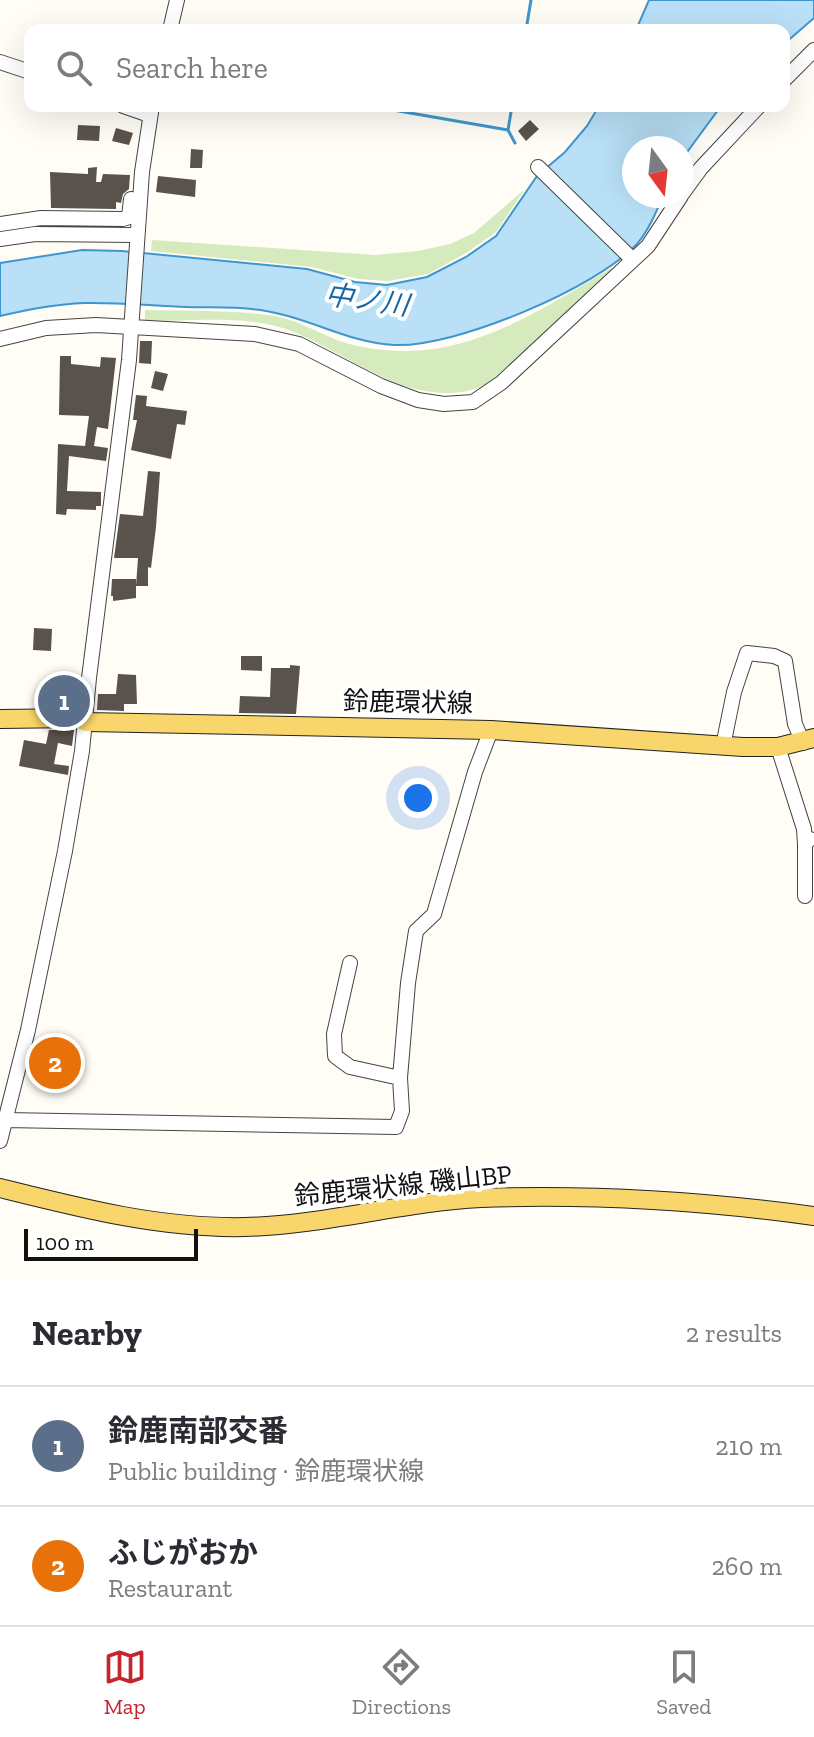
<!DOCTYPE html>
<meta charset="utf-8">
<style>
body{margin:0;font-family:"Zilla Slab","Noto Sans JP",serif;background:#f2f2f3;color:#2b2b33}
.compass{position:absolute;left:622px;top:136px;width:72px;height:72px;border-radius:50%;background:#fff;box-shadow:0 8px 32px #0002;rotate:165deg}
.scale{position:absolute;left:24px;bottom:20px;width:174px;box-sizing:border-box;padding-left:8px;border:4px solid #111;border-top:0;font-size:22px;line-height:28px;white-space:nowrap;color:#111;-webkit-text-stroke:6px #fff;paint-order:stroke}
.you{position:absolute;left:418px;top:798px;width:28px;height:28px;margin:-20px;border:6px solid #fff;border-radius:50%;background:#1a73e8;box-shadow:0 0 0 12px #1a73e833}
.badge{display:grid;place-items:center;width:52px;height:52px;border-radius:50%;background:#c4262e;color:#fff;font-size:26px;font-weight:700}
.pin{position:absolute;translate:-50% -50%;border:4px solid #fff;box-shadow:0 2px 8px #0006}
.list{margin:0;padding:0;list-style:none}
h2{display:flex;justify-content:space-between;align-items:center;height:104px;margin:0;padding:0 32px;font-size:34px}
h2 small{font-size:26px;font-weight:400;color:#7c7c81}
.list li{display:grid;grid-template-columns:52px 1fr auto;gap:24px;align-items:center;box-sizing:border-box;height:120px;padding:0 32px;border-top:2px solid #e1e1e2}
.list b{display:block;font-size:30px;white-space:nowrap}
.list p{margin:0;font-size:26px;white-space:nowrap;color:#7c7c81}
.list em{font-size:26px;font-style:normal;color:#7c7c81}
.icon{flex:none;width:44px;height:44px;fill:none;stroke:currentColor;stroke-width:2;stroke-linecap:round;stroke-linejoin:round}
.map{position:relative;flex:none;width:814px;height:1281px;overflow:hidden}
.search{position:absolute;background:#fff;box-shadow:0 8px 32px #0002;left:24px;right:24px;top:24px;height:88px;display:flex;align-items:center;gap:20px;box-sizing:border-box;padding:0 28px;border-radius:16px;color:#7c7c81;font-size:30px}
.sheet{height:344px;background:#fff}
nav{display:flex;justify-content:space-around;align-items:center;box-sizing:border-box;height:112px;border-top:2px solid #e1e1e2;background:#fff;font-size:22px;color:#7c7c81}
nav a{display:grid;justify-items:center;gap:4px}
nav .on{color:#c4262e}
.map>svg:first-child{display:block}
.green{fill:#d5ebbd}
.water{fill:#b9e0f7;stroke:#3f96cf;stroke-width:2}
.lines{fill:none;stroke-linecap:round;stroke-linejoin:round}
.stream{stroke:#3f96cf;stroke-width:3}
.building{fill:#5a524d}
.minor-casing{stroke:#444;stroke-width:16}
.major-casing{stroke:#222;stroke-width:20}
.minor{stroke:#fff;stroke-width:14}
.major{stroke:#f9d66b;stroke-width:18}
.labels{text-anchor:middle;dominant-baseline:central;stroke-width:8;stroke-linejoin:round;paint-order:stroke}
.street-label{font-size:26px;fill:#111;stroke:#fff}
.water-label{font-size:28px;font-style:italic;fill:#1768a6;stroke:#fff}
</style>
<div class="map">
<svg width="814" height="1281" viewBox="0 0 814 1281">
<rect width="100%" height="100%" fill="#fffdf5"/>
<path class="green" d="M525 189 496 232 466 253 428 274 388 281 358 279 312 267 151 251 152 240 375 255 418 251 450 244 474 233Z
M617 265 487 385C411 415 352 353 286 329 245 315 188 321 145 321V310C186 311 228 310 268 315 293 318 315 331 337 340 355 347 378 350 398 351 480 354 549 304 617 265Z"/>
<path class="water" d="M649 0H814V18L784 44V30H636Z
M599 106H721L682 159V148H634V196H663C656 212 649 230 637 244 596 288 455 348 394 345 349 343 310 318 266 311 240 306 213 308 187 307 153 306 118 302 84 303 55 304 28 310 0 316V263L82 250 122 251 307 269 355 282 387 285 427 277 466 257 496 236 537 176 565 152 587 126Z"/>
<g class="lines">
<path class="stream" d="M526 30 531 0
M370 106 508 130
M512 106 508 130 515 143"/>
</g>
<path class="building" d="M530 120 539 129 526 141 518 131Z
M78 125 100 126 99 141 77 140Z
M116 128 133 133 129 145 112 141Z
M191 149 203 150 202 168H190Z
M97 167 96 182H101L103 174 130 175 129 189 123 194 121 203 116 202V209L51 208 50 172 88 174V168Z
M158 176 196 180 195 197 156 192Z
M140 341H152L151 364 139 363Z
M60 356H71V364L100 367 101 357 116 358 108 429 97 427 94 446 108 448 106 461 69 456 67 491 101 492V506H96V510L67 509 66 515 56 514 58 444 85 446 89 416 59 415Z
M155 371 168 374 163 391 151 388Z
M136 395 147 396 146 406 187 411 185 425 177 424 171 459 131 450 137 420H133Z
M148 471 160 472 156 527 151 568 148 567V586H136L138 558H114L120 514 143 516Z
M112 579H136V598L113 601V596H111Z
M34 628 52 629 51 651 33 650Z
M241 656H262V671L241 670Z
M290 665 300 666 296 714 239 713 240 696 270 697 271 668H290Z
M118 674 136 675 137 704H124V711L97 710 98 694H116Z
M58 691H71V706H57Z
M49 730H74L72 746 58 743 54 764 69 766 68 775 19 766 24 740 46 744Z
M41 1053 70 1054 69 1072 41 1071Z"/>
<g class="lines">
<g class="minor-casing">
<path id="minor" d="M170 30 177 0
M0 62 30 72
M784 80 814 50
M123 106 149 115
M538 167 633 260
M682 194 701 168 759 106
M0 224 41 218 123 219 129 217 131 199
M0 239 35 234 136 235
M0 339 46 328 96 325 255 334 299 344 381 386 418 400 444 404 473 402 501 383 648 246 681 196
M723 746 734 692 747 653 774 656 785 661 795 724 803 743
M778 747 804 829 805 844
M805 896V844L810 839
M350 963 334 1034 335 1056 350 1067 400 1078
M5 1120 396 1127 402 1111 400 1078 408 983 416 931 434 914 475 772 491 730
M0 1141 28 1030 65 851 82 751 89 678 129 360 142 172 152 106"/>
</g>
<g class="major-casing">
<path id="major" d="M0 719 79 718 86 722 491 730 743 747H778L814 738
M0 1188C80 1208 162 1229 245 1227 324 1225 402 1202 481 1198 591 1194 704 1201 814 1216"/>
</g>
<use href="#minor" class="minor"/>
<use href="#major" class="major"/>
</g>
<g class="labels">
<g class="street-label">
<text transform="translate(408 702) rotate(1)">鈴鹿環状線</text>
<text transform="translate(403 1185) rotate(-6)">鈴鹿環状線 磯山BP</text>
</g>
<g class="water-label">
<text transform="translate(367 300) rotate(8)">中ノ川</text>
</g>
</g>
</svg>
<svg class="compass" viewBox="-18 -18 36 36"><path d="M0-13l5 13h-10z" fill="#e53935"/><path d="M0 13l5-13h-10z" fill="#7c7c81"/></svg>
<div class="scale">100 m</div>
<div class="you"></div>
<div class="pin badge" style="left:64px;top:701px;background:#5c6f8a">1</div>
<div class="pin badge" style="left:55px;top:1063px;background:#e8710a">2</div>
<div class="search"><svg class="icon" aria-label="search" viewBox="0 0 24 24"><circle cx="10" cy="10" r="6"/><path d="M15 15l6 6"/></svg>Search here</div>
</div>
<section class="sheet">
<h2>Nearby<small>2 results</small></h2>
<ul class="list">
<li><span class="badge" style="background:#5c6f8a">1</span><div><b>鈴鹿南部交番</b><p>Public building · 鈴鹿環状線</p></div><em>210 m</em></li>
<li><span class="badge" style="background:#e8710a">2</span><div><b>ふじがおか</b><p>Restaurant</p></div><em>260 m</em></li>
</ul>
</section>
<nav>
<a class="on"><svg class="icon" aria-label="map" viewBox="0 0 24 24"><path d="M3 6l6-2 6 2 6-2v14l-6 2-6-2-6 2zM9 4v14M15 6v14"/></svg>Map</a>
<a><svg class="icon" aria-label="directions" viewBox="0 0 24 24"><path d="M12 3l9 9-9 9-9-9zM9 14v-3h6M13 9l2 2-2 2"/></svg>Directions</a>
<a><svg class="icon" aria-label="saved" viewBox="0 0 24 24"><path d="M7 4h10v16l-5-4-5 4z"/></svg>Saved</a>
</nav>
